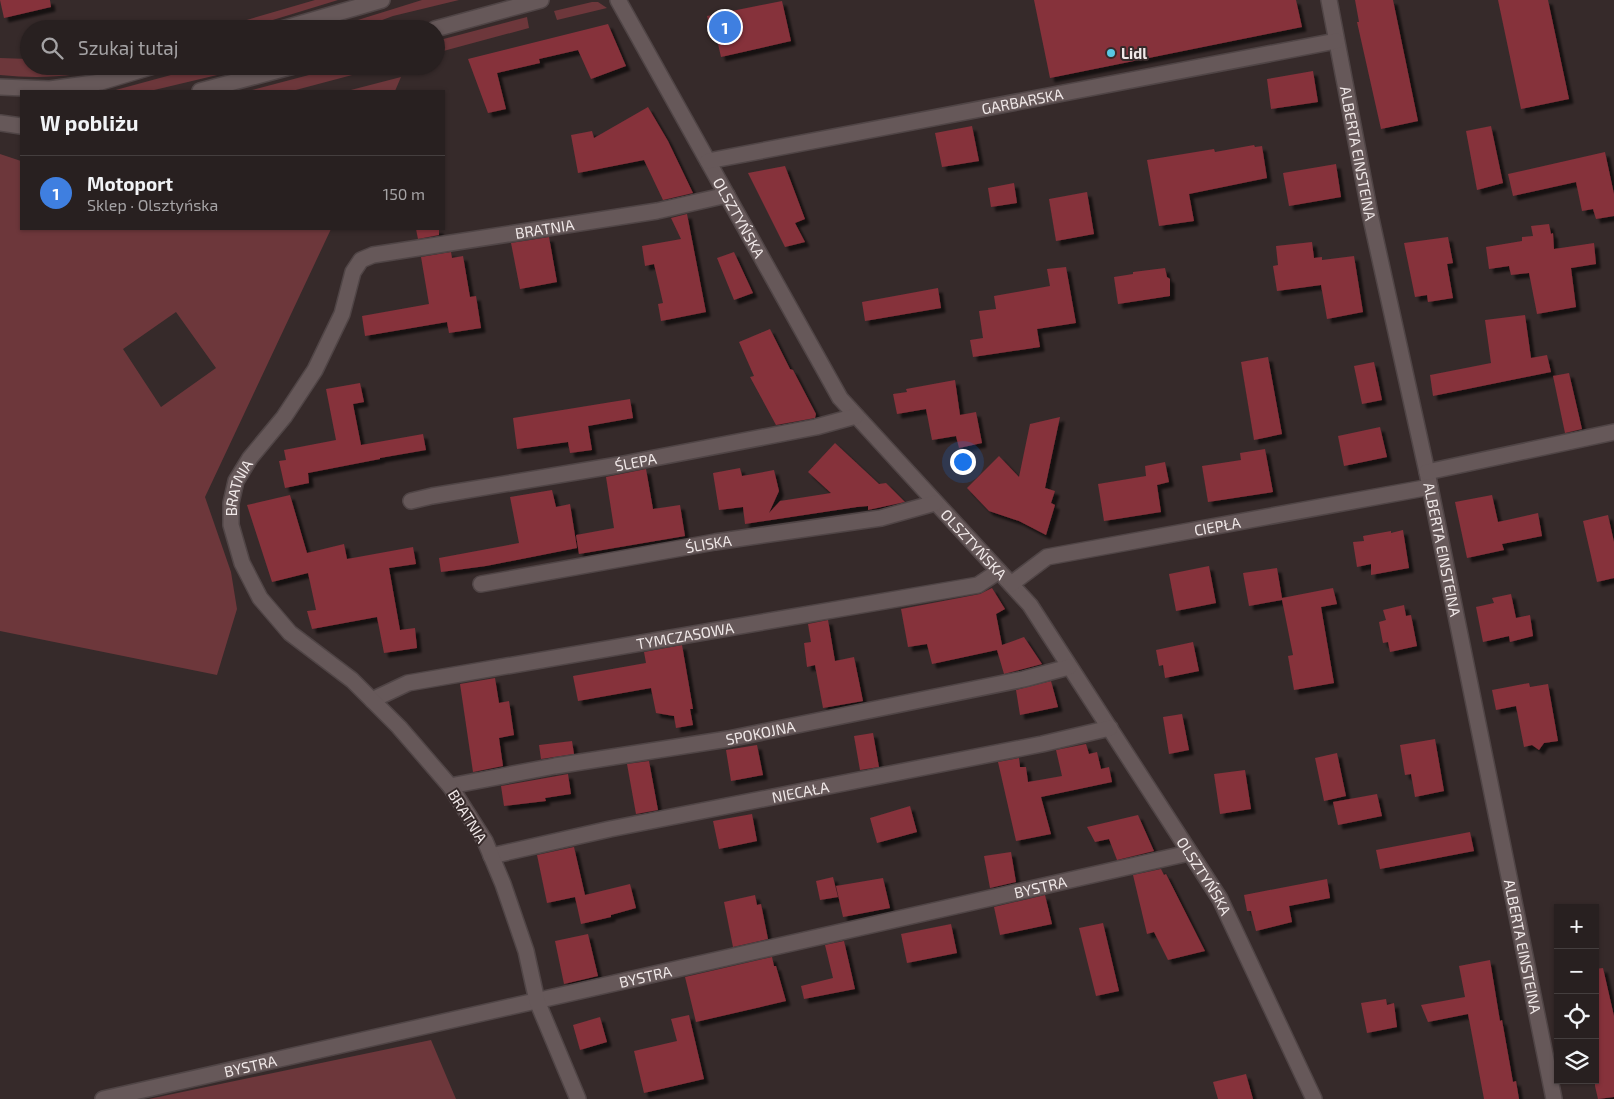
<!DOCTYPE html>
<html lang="pl">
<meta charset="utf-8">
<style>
body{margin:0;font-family:"Exo 2",sans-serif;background:#302829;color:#f1f3f6}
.controls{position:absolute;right:15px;bottom:15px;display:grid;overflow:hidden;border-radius:0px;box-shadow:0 1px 4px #0004}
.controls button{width:45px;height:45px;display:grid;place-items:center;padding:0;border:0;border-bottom:1px solid #443e3e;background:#282020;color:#f1f3f6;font:25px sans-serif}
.you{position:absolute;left:962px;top:461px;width:18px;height:18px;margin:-12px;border:4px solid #fff;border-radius:50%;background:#1a73e8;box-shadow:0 0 0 8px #1a73e833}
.badge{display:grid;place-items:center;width:32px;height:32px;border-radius:50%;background:#59c8e4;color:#fff;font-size:16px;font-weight:700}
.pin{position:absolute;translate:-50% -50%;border:2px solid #fff;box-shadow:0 1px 5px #0006}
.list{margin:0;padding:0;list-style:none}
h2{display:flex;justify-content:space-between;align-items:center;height:65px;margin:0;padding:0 20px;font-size:21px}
h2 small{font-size:16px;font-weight:400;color:#a5a3a5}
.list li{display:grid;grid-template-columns:32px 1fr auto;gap:15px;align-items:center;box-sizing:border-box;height:75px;padding:0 20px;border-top:1px solid #443e3e}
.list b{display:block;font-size:19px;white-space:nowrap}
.list p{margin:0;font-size:16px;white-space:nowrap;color:#a5a3a5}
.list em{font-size:16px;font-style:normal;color:#a5a3a5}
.icon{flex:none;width:28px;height:28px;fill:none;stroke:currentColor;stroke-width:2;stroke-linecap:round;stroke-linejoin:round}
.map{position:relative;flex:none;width:1614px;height:1099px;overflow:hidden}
.search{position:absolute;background:#282020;box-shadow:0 1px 4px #0004;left:20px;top:20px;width:425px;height:55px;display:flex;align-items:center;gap:12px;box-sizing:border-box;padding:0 18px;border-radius:28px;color:#a5a3a5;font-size:19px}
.panel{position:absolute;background:#282020;box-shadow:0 1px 4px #0004;left:20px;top:90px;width:425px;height:140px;border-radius:0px}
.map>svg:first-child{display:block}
.green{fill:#6d373b;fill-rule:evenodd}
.building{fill:#86313b;filter:url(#shadow)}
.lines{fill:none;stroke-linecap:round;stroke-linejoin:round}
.minor-casing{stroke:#504546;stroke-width:18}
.minor{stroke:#665859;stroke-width:15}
.poi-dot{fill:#59c8e4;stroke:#362a2a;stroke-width:2}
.labels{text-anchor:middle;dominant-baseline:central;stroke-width:4;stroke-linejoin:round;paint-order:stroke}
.poi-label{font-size:15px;font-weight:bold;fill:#f0e8e8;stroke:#362a2a;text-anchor:start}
.street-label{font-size:15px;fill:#f0e8e8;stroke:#362a2a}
</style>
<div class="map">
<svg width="1614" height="1099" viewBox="0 0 1614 1099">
<defs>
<filter id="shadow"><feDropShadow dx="4.5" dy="4.5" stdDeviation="1" flood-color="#0009"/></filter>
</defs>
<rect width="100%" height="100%" fill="#362a2a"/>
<path class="green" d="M315 0H338L243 29H216Z
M422 0H459L393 16 358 29H329Z
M592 2H598L607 8 557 20 554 11Z
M527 17 529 28 436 53V41Z
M0 58 29 59V66H116C75 77 41 79 0 75Z
M204 66H255L150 91H112Z
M343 66H386L292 91H248Z
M401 77 395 91H347Z
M0 154 21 161V229H331L205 497 231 572 237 609 217 675 0 631ZM176 312 216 368 161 407 123 349Z
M431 1040 456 1099H149Z"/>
<path class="building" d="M0 0H50L51 7 4 18Z
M1034 0H1296L1302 27 1050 78Z
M1355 0H1393L1418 121 1381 129 1357 22H1359Z
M1498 0H1548L1569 99 1521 109Z
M782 1 791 41 721 57 716 35 712 36 707 16Z
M608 24 626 66 591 79 578 50 539 59 540 63 497 73 506 109 488 113 468 59Z
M1313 71 1318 102 1271 109 1267 79Z
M648 107 668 141 693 193 663 200 644 160 578 173 571 135 592 131 594 138Z
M972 126 979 161 942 167 935 133Z
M1491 126 1503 183 1477 190 1466 131Z
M1254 145 1255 147 1262 146 1267 178 1189 194 1194 221 1159 226 1147 160 1214 149 1215 152Z
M1605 152 1614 194V216L1596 219 1593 209 1582 211 1576 182 1513 196 1508 174Z
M1336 164 1341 197 1289 206 1283 173Z
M785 166 805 219 795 223 805 242 785 247 748 173Z
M1014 183 1017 203 991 207 988 188Z
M1087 192 1094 234 1056 241 1049 199Z
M687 214 706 312 661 321 658 304 663 303 654 264 645 266 642 246 681 239 671 218Z
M1549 224 1551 234 1553 233 1554 249 1594 243 1596 264 1571 268 1576 307 1537 314 1529 273 1511 275 1509 266 1489 269 1486 247 1522 241V237L1533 236 1531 226Z
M416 229H439V235L418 239Z
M549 237 557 282 520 289 511 243Z
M1448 237 1453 263 1447 264 1453 298 1428 302 1427 295 1415 297 1404 243Z
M1312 242 1314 258 1322 257V260L1354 256 1363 312 1327 319 1321 285 1277 291 1273 266 1278 265 1276 246Z
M451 252 452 258 463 256 470 297 476 296 481 328 449 333 447 322 365 336 362 316 429 304 421 257Z
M734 252 753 293 734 300 717 258Z
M1066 267 1076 323 1037 329 1040 347 973 357 970 340 983 338 979 311 996 309 994 296 1050 286 1047 269Z
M1165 268 1167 277 1170 279V296L1118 304 1114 277 1133 274V272Z
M938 288 941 308 865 321 862 302Z
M1525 315 1531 358 1547 355 1551 372 1433 396 1430 375 1491 363 1485 320Z
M770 329 790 369 793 370 816 414 815 418 776 425 750 377 754 376 739 342Z
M1268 357 1282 434 1254 440 1241 362Z
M1374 362 1382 400 1362 404 1354 366Z
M1569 373 1582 429 1565 433 1553 376Z
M955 380 960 415 976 412 982 443 959 448 956 436 932 440 926 409 897 414 893 394 907 392 906 389Z
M360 383 364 402 353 404 361 445 423 434 426 450 380 458V459L308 473 309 483 285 488 279 461 286 460 284 450 336 440 326 389Z
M630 399 633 418 588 426 592 450 570 453 568 442 517 449 513 418Z
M1060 417 1045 488 1055 491 1051 503 1055 505 1046 535 1019 521 989 511 967 488 999 456 1019 477 1030 424Z
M1380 427 1387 457 1344 466 1338 436Z
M835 443 879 484 886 483 905 502 868 510V506L857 507 745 524 743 507 719 510 713 473 740 468 742 476 774 470 779 491 769 513 780 501 831 493 808 472Z
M1265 449 1273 492 1208 502 1202 466 1241 460 1240 453Z
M1165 462 1169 482 1157 485 1161 512 1104 521 1098 484 1146 476 1145 466Z
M646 469 653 509 680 505 685 536 579 554 576 535 614 528 606 477Z
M552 490 556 507 570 504 577 548 486 566 441 572 439 558 519 543 510 497Z
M290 495 307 553 344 544 347 559 413 547 416 564 389 568 400 630 415 628 417 648 384 653 377 617 312 629 307 611 316 610 308 573 272 582 247 505Z
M1492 495 1498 522 1538 513 1542 536 1502 544 1504 550 1467 558 1455 502Z
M1608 515 1614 542V578L1597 582 1583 521Z
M1403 530 1409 568 1371 575V564L1357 567 1353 542 1364 541 1363 536 1391 531V533Z
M1209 566 1216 603 1176 611 1169 574Z
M1277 568 1282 598 1333 588 1337 604 1321 607 1334 683 1294 690 1288 656 1293 655 1282 600 1249 606 1243 573Z
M992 588 1005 609 996 614 1002 645 1024 637 1042 664 1004 674 997 650 932 664 927 644 908 647 901 609 980 594Z
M1511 594 1516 618 1530 615 1533 636 1510 642 1509 636 1483 642 1476 607 1494 603 1492 598Z
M1404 605 1406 616 1411 615 1417 646 1390 652 1388 642 1383 643 1379 622 1386 620 1383 610Z
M828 620 835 661 854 657 863 701 823 708 815 665 807 667 804 643 811 642 808 624Z
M1193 642 1199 671 1165 678 1163 665 1159 666 1156 650Z
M682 645 693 709H690L693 725 676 728 674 716 656 713 651 688 578 701 573 676 640 664 646 663 644 652Z
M495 678 499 703 509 701 514 735 499 738 503 766 473 772 460 684Z
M1051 681 1058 707 1020 715 1016 690Z
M1529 683 1530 687 1548 684 1558 741 1544 743 1539 750 1532 745 1524 747 1516 706 1496 710 1492 690Z
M1182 714 1189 750 1169 754 1163 717Z
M873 733 879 767 860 770 854 736Z
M1435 739 1444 791 1415 797 1411 774 1405 775 1400 745Z
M572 741 574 754 541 759 539 745Z
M1086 744 1089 754 1097 752 1101 769 1109 767 1112 782 1041 797 1051 834 1016 841 998 762 1019 758 1020 767H1026L1028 782 1062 776 1056 750Z
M757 745 763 775 731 781 726 750Z
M1337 753 1346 796 1324 801 1315 758Z
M649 761 658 810 636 814 627 764Z
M1245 770 1251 809 1220 814 1214 774Z
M568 774 571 794 545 798 546 801 504 806 501 786Z
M1377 794 1382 816 1338 825 1333 802Z
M910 806 917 832 877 843 870 818Z
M752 814 757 841 719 849 713 821Z
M1138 815 1154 851 1117 860 1109 839 1095 842 1087 827Z
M1470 832 1474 851 1380 869 1376 850Z
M574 847 585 895 630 884 636 908 611 915V917L581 924 575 897 547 903 537 855Z
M1011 852 1016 882 990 888 984 856Z
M1161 869 1164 875 1166 874 1205 951 1168 960 1154 932 1147 934 1133 875Z
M833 877 838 897 820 900 816 881Z
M883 878 890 908 843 917 836 886Z
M1327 879 1330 898 1289 906 1292 922 1256 931 1251 911H1247L1244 895Z
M755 895 757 905 761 904 768 939 733 947 724 902Z
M1045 895 1052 924 1000 935 994 907Z
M1103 923 1119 991 1096 996 1079 928Z
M951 924 957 953 907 963 901 934Z
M588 934 598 976 564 984 555 941Z
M844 941 855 989 804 999 801 986 833 978 825 945Z
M772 957 774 966H776L786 1001 696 1022 685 977Z
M1490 960 1500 1021 1502 1020 1513 1082 1516 1081 1519 1099H1484L1468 1014 1428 1022 1421 1005 1465 997 1459 966Z
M1603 968 1614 1016V1097L1598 1099 1595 1086V969Z
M1386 999 1387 1005 1394 1003 1397 1027 1367 1033 1361 1003Z
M689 1015 704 1079 644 1093 634 1051 677 1041 671 1019Z
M600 1017 607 1042 580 1050 573 1025Z
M1246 1074 1253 1099H1218L1213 1082Z"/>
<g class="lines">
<g class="minor-casing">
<g id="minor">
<path id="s1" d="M618 0 840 398 1030 605 1220 899 1314 1099"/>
<path id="s2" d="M1329 0 1370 214 1427 472 1554 1099"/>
<path d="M282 29 382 0"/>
<path d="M435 29 541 0"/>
<path d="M0 87 50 89 101 82 154 66"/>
<path d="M200 91 294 66"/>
<path d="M0 123 21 126"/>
<path id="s3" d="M708 161 1336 41"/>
<path d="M1427 472 1614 432"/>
<path id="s4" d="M411 501 432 496 618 465 816 427 856 416"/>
<path id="s5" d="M481 584 715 542 881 518 935 503"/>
<path id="s6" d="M1011 584 1047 557 1430 487"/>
<path id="s7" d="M372 700 408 683 978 585 999 571"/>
<path id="s8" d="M450 786 555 766 728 739 1024 679 1069 667"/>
<path id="s9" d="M491 856 610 829 1042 744 1110 728"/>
<path id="s10" d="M103 1099 1189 853"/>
<path id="s11" d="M578 1099 537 1001 526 951 503 884 485 841 450 786 399 727 352 680 290 633 260 598 242 563 231 525V503L236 481 250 458 284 417 315 370 342 314 353 272 361 260 373 255 657 211 727 195"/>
</g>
</g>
<use href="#minor" class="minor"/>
</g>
<circle class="poi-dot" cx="1111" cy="53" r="5"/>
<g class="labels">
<g class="poi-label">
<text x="1121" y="53">Lidl</text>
</g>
<g class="street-label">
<text stroke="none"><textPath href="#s3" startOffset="320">GARBARSKA</textPath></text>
<text stroke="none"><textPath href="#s2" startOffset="156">ALBERTA EINSTEINA</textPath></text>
<text stroke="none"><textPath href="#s1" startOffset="249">OLSZTYŃSKA</textPath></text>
<text stroke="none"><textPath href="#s11" startOffset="1175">BRATNIA</textPath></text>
<text stroke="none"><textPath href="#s4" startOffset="228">ŚLEPA</textPath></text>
<text stroke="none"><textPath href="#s11" startOffset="726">BRATNIA</textPath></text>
<text stroke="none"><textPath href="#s6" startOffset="218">CIEPŁA</textPath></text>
<text stroke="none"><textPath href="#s5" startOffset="231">ŚLISKA</textPath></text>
<text stroke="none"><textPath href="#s1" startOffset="654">OLSZTYŃSKA</textPath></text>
<text stroke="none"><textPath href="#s2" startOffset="561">ALBERTA EINSTEINA</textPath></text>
<text stroke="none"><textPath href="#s7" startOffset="321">TYMCZASOWA</textPath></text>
<text stroke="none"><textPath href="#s8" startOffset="315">SPOKOJNA</textPath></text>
<text stroke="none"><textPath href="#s9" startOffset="316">NIECAŁA</textPath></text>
<text transform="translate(468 816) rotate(58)">BRATNIA</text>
<text stroke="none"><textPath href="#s1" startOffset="1059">OLSZTYŃSKA</textPath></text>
<text stroke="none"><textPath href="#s10" startOffset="961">BYSTRA</textPath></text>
<text stroke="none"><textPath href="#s2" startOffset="966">ALBERTA EINSTEINA</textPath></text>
<text stroke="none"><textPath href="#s10" startOffset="556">BYSTRA</textPath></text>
<text stroke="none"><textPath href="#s10" startOffset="151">BYSTRA</textPath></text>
</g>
</g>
</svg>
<div class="controls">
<button>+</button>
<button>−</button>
<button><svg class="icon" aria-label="locate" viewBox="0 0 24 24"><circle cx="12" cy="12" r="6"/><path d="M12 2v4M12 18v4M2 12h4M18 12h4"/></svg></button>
<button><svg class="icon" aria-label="layers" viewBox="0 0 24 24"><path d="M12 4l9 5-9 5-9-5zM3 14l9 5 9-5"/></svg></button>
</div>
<div class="you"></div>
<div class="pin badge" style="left:725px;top:27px;background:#3f7fe0">1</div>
<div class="search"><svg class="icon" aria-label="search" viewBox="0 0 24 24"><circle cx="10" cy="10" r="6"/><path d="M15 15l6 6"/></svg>Szukaj tutaj</div>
<section class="panel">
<h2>W pobliżu<small></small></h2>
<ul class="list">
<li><span class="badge" style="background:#3f7fe0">1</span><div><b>Motoport</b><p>Sklep · Olsztyńska</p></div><em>150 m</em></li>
</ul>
</section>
</div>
